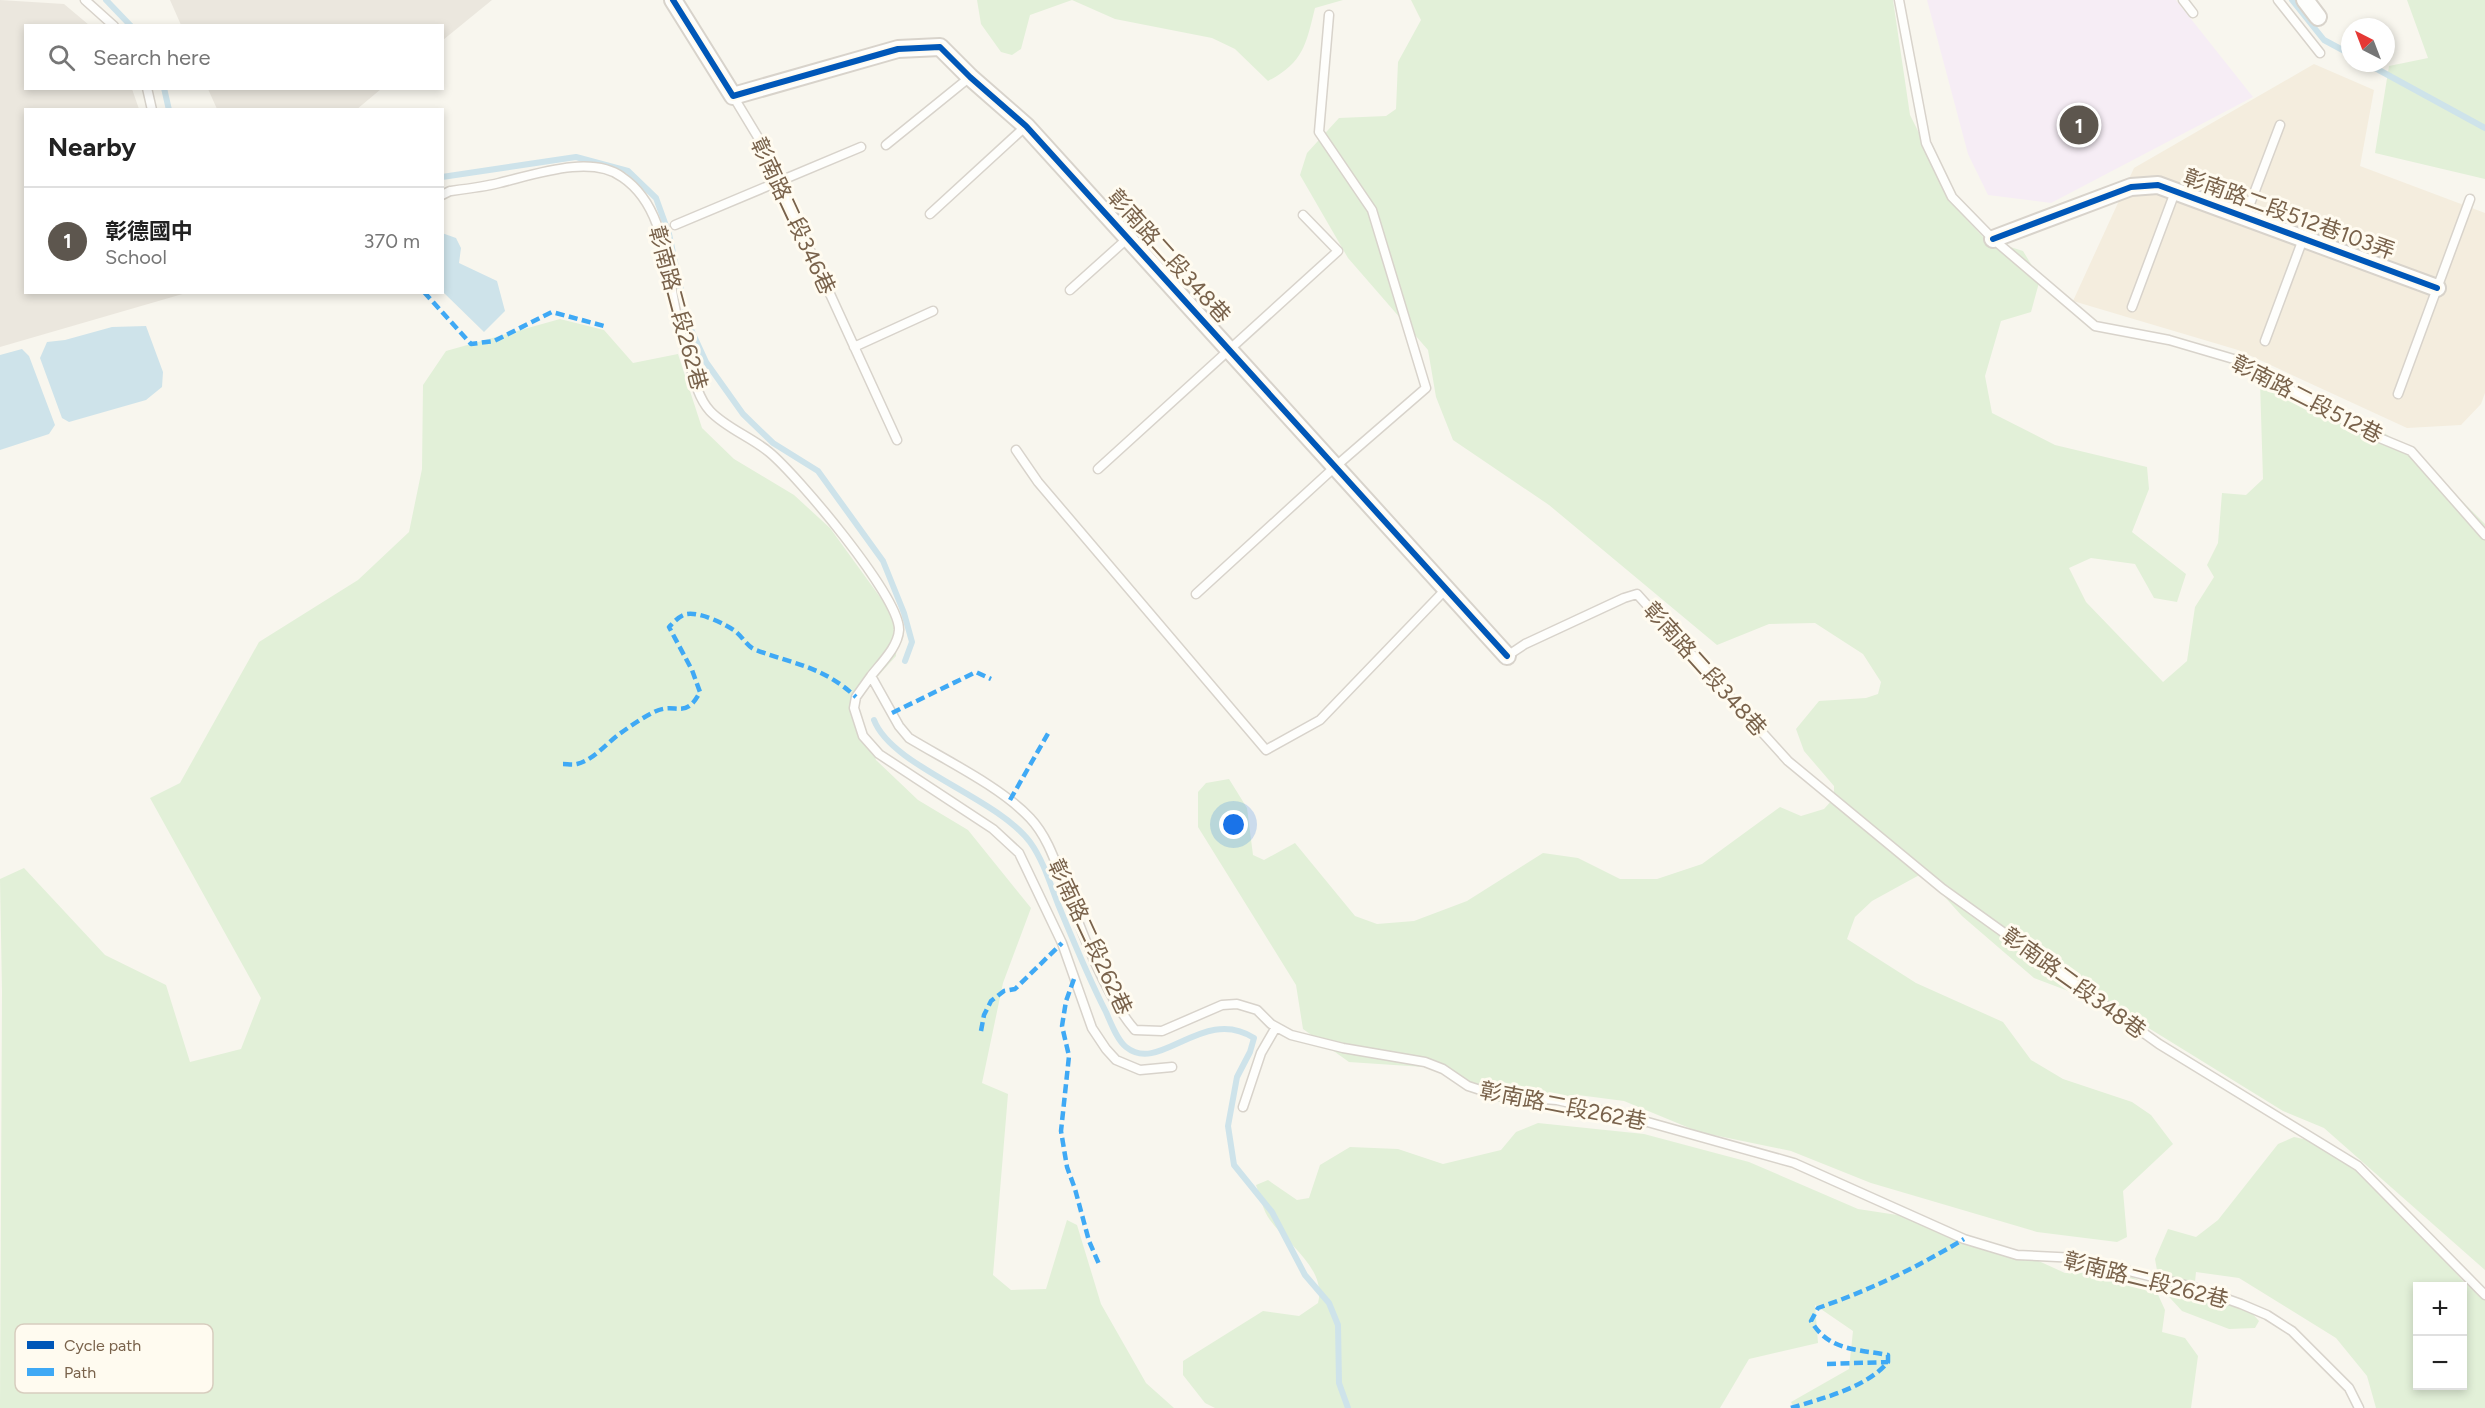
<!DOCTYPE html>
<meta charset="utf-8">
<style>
body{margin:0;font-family:Figtree,"Noto Sans TC",sans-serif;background:#f2f2f2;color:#222}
.controls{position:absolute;right:18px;bottom:18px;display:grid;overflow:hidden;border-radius:0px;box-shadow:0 3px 9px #0003}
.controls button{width:54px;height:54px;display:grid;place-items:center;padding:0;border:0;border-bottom:2px solid #e0e0e0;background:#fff;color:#222;font:30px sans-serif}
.compass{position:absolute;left:2341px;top:18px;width:54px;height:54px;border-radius:50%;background:#fff;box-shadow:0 3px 9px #0003;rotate:318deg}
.you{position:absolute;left:1234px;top:825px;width:21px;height:21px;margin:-15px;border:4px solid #fff;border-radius:50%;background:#1a73e8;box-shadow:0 0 0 9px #1a73e833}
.badge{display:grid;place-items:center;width:39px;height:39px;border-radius:50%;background:#5d564e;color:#fff;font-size:20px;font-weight:700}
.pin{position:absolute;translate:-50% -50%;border:3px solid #fff;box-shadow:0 2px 6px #0006}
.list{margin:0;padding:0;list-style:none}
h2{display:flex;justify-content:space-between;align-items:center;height:78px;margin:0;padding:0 24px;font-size:26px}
h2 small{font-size:20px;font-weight:400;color:#767676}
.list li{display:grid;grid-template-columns:39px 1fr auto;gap:18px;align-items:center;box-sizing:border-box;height:108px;padding:0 24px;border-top:2px solid #e0e0e0}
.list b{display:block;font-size:22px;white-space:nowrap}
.list p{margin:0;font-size:20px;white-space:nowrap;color:#767676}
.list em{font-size:20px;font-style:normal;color:#767676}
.icon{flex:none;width:33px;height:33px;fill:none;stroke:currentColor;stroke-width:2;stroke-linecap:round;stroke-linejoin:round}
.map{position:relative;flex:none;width:2485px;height:1408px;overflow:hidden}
.search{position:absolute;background:#fff;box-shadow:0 3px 9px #0003;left:24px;top:24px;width:420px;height:66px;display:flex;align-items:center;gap:15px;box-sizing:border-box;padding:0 21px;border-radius:0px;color:#767676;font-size:22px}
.panel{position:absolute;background:#fff;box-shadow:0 3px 9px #0003;left:24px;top:108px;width:420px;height:186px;border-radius:0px}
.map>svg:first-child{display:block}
.residential{fill:#f4edde}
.industrial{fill:#ebe7de}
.education{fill:#f6edf5}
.green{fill:#e2f0d8;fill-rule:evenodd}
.water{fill:#cee3ea}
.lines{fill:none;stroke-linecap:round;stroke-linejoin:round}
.stream{stroke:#cee3ea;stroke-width:6}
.service-casing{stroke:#d8d3cb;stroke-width:11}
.minor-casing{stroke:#d8d3cb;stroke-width:20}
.service{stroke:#fefefc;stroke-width:8}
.minor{stroke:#fefefc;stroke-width:16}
.quiet{stroke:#3fa9f5;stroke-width:4.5;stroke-dasharray:9 4.5;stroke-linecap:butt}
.cycleway-casing{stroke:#fffbf0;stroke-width:10}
.cycleway{stroke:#0057b8;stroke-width:6}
.labels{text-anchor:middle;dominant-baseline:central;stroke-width:6;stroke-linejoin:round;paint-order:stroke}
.street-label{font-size:22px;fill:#79624b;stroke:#fffbf0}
.key{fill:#fffbf0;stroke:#d7cdbe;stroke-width:1.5}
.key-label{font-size:16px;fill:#79624b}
</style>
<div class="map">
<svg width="2485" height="1408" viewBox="0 0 2485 1408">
<rect width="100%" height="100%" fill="#f8f6ee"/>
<path class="residential" d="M2314 64 2374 90 2360 166 2485 213V393L2481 404 2461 425 2407 428 2238 350 2073 301 2134 168Z"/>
<path class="industrial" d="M0 0 64 4 89 25 26 26V88L132 89 139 109 26 110V292L186 293 0 347Z
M170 0H492L443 40 442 26 181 25Z
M208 89H381L356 110 217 109Z"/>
<path class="education" d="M1927 0H2176L2253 97 2051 203 1988 195 1968 154Z"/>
<path class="green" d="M977 0H1343L1315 8C1306 45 1303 63 1268 81L1235 49 1212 38 1115 19 1072 0 1030 15 1021 49 1012 55 1001 52 981 24Z
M1411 0H1893L1910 115 1957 209 1985 239 2023 251 2040 279 2031 312 2001 321 1985 376 1992 413 2055 445 2147 467 2149 489 2132 532 2186 574 2177 602 2154 598 2135 564 2091 558 2069 568 2086 602 2163 682 2187 661 2195 607 2214 577 2207 565 2218 543 2222 493 2246 495 2263 479 2260 382 2360 418 2410 449 2485 524V1270L2324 1128 2283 1111 2121 1011 2034 978 1962 916 1923 873 1872 901 1855 917 1847 939 1916 983 2003 1022 2031 1060 2063 1079 2132 1102 2151 1115 2173 1144 2123 1191 2127 1237 2117 1242 2037 1232 1871 1183 1791 1151 1699 1132 1624 1101 1578 1095 1497 1102 1469 1081 1424 1067 1349 1062 1303 1029 1296 985 1198 827V792L1206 783 1229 779 1247 808 1253 855 1264 860 1295 843 1355 916 1377 924 1414 921 1467 901 1543 853 1578 858 1620 879H1657L1702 864 1780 807 1801 816 1824 809 1834 798V786L1804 751 1796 729 1819 701 1866 698 1878 694 1881 682 1863 654 1815 623 1769 624 1717 645 1549 505 1453 440 1436 397 1428 350 1348 258 1300 175 1307 153 1339 118 1386 116 1396 109 1398 62 1421 20Z
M2407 0H2485V179L2375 153 2389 66 2428 58Z
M560 319 604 330 633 363 678 354 702 428 734 459 794 495 830 528 888 608 897 631 896 656 861 695 858 711 876 760 918 800 968 830 1031 908 1003 983 982 1083 1008 1094 993 1275 1011 1290 1046 1289 1067 1220 1077 1225 1101 1304 1146 1383 1174 1408H0L2 991 0 879 24 868 105 955 166 985 190 1062 241 1049 261 998 150 798 180 783 259 642 358 580 409 532 422 469 423 385 446 351Z
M1538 1123 1644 1134 1749 1162 1858 1209 1917 1218 1961 1238 2010 1248 2065 1273H2124L2155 1288 2165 1310 2162 1332 2185 1338 2198 1356 2191 1408H1794L1791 1402 1849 1369 1853 1331 1815 1305 1818 1343 1749 1359 1720 1408H1215L1205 1403 1183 1375V1361L1263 1311 1299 1316 1318 1303C1327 1269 1288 1245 1270 1220 1263 1211 1260 1196 1256 1185L1268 1180 1297 1200 1309 1198 1320 1165 1350 1147 1398 1149 1443 1164 1501 1150 1516 1132Z
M2294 1137 2323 1143 2404 1209 2462 1280 2485 1300V1408H2376L2367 1376 2336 1338 2239 1278 2196 1272 2194 1292 2242 1302 2259 1321 2255 1328 2229 1329 2182 1311 2160 1287 2155 1259 2168 1229 2196 1237 2218 1220 2278 1144ZM2418 1286H2462V1386H2418Z"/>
<path class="water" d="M442 233 456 238 461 248 459 263 497 281 505 311 484 332 443 292Z
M146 326 163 372 162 387 146 400 69 422 62 418 40 358 47 342 65 340 112 327Z
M22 349 29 356 55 425 49 434 0 450V355Z"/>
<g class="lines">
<path class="stream" d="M106 0 131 26
M2292 0 2324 40 2350 54
M2366 63 2485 128
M164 88 169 110
M442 177 576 157 628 171 656 198 669 234 688 323 706 362 743 414 773 443 818 471 883 561 904 613 912 642 905 661
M874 720C892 767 995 796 1030 842 1043 860 1050 883 1058 904 1073 940 1088 977 1106 1012 1111 1023 1117 1040 1126 1047 1160 1075 1203 1005 1254 1038L1250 1052 1237 1077 1228 1126 1234 1165 1272 1212 1305 1275 1329 1303 1338 1325 1339 1383 1348 1408"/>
<g class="service-casing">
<path id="service" d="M85 0 114 26
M1899 0 1926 143 1952 197 1993 239 2095 326 2169 340 2237 360 2370 434 2411 451 2485 535
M2183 0 2193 13
M2278 0 2320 53
M147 88 152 110
M733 96 759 139 897 440
M886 145 970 77
M442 195 450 191C466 189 483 187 499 183 533 175 591 154 622 177 665 206 666 267 676 312 680 330 685 348 690 365 694 380 699 399 710 411 726 428 751 437 769 452 797 475 900 597 899 630 898 647 881 663 871 676L899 726 909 738C947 761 1001 787 1030 818 1048 837 1056 864 1065 887 1081 930 1105 996 1135 1030L1162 1031 1222 1005 1237 1004 1257 1010 1271 1024 1291 1035 1343 1048 1425 1062 1443 1069 1468 1086 1499 1096 1557 1100 1626 1116 1794 1163 1964 1239 2017 1255 2077 1258 2193 1287 2241 1304 2267 1315 2292 1331 2349 1388 2359 1408
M930 214 1026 126
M2245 217 2280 125
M675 225 861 147
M1070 290 1128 238
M2132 307 2175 192
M2265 341 2303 239
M854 347 933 311
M2398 394 2470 199
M1016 450 1038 482 1266 750 1320 720 1446 589
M1098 469 1338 251 1303 215
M1196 594 1336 466 1426 388 1372 210 1319 132 1329 15
M1507 656 1525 644 1624 598 1637 594 1788 761 1943 889 2159 1044 2358 1166 2485 1295
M871 676 856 697 854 708 863 736 879 754 993 829 1019 853 1062 943 1092 1028 1106 1049 1116 1060 1140 1070 1172 1067
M1243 1107 1261 1053 1276 1027"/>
</g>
<g class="minor-casing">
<path id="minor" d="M673 0 733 96 898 49 940 47 970 77 1026 126 1507 656
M2305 0 2318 17
M1993 239 2131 187 2158 185 2437 288"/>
</g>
<use href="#service" class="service"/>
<use href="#minor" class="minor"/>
<path class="quiet" d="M424 292 471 344 494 341 552 312 604 326
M892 713 976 672 991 679
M563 764C567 764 573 765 577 764 593 760 605 745 618 735 629 727 642 718 654 712 676 701 685 721 700 692L692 670 669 627C674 622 680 615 687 614 701 612 725 624 735 631 743 637 747 647 756 650 796 665 822 666 856 697
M1010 800 1050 730
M1074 979 1066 1001 1062 1026 1069 1056 1061 1131 1067 1167 1075 1189 1089 1241 1099 1264
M981 1031 984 1015 991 1001 1004 991 1015 989 1062 943
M1827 1364 1888 1362
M1791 1408C1823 1398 1866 1388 1888 1362V1355C1856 1349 1829 1351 1811 1321L1818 1308C1870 1290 1918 1267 1964 1239"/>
<g class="cycleway-casing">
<path id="cycleway" d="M673 0 733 96 898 49 940 47 970 77 1026 126 1507 656
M1993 239 2131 187 2158 185 2437 288"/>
</g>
<use href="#cycleway" class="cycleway"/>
</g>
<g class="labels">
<g class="street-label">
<text transform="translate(2289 214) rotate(20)">彰南路二段512巷103弄</text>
<text transform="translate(793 216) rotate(65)">彰南路二段346巷</text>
<text transform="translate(1169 256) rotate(48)">彰南路二段348巷</text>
<text transform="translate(678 308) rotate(75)">彰南路二段262巷</text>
<text transform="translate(2307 399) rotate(27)">彰南路二段512巷</text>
<text transform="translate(1705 669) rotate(48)">彰南路二段348巷</text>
<text transform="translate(1090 937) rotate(65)">彰南路二段262巷</text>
<text transform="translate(2074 983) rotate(36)">彰南路二段348巷</text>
<text transform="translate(1563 1106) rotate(11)">彰南路二段262巷</text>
<text transform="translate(2146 1280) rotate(14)">彰南路二段262巷</text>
</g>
</g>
<rect x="15" y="1324" width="198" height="69" rx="9" class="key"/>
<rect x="27" y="1341" width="27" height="8" fill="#0057b8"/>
<rect x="27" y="1368" width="27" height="8" fill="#3fa9f5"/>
<g class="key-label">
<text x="64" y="1351">Cycle path</text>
<text x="64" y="1378">Path</text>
</g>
</svg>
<div class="controls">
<button>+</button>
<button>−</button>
</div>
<svg class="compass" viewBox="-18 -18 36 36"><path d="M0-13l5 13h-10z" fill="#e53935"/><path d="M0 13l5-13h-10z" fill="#767676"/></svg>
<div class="you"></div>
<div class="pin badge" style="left:2079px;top:125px">1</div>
<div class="search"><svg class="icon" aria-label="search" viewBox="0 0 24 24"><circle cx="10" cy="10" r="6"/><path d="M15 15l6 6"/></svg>Search here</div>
<section class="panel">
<h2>Nearby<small></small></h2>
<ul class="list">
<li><span class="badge">1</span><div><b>彰德國中</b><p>School</p></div><em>370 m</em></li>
</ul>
</section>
</div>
